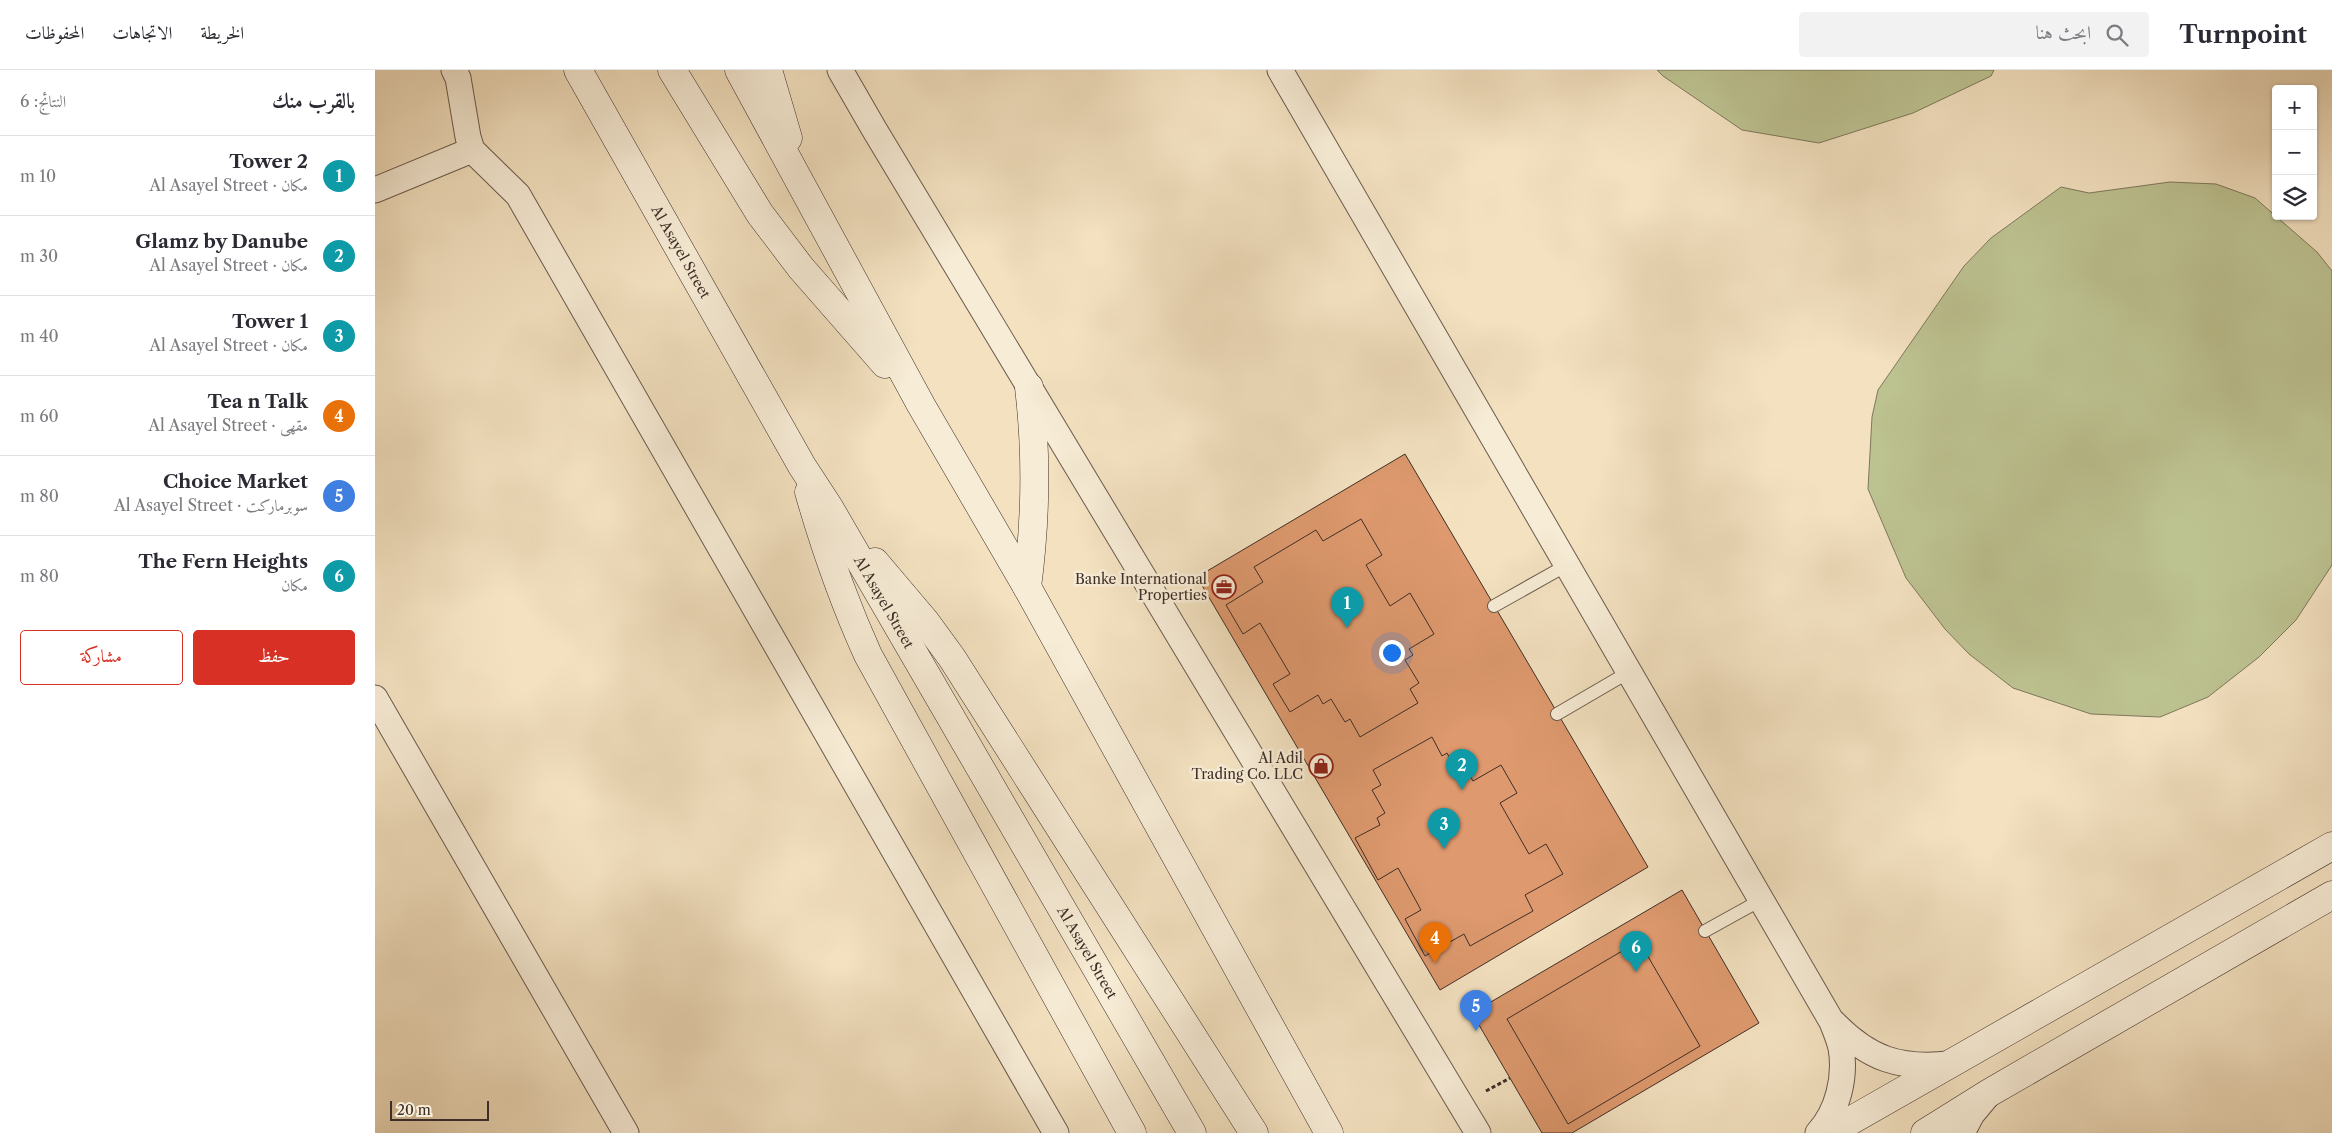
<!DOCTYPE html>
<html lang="ar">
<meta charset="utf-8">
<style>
body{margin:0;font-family:"Libre Caslon Text",Amiri,serif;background:#f2f2f3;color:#2b2b33;direction:rtl}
.controls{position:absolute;right:15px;top:15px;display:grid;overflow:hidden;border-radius:5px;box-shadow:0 1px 4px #0004}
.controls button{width:45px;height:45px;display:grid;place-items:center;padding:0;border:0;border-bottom:1px solid #e1e1e2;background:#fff;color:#2b2b33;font:25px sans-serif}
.scale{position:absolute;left:15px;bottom:12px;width:99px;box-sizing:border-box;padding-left:5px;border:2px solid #3e2e27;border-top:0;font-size:14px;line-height:18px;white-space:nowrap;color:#3e2e27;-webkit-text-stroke:4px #f7ecd6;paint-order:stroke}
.you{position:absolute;left:1016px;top:582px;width:18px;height:18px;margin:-12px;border:4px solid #fff;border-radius:50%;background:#1a73e8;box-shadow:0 0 0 8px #1a73e833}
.badge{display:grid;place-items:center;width:32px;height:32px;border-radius:50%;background:#d93025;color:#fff;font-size:16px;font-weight:700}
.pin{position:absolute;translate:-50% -41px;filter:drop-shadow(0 1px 2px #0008)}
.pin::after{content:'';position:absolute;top:26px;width:18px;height:15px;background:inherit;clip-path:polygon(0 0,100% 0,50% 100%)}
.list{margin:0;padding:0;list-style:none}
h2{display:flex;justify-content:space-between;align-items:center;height:65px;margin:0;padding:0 20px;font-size:21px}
h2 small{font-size:16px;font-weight:400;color:#7c7c81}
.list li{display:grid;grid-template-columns:32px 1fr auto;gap:15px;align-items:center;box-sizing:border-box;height:80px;padding:0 20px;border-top:1px solid #e1e1e2}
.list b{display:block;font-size:19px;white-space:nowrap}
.list p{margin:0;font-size:16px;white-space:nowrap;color:#7c7c81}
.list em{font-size:16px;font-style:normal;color:#7c7c81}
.actions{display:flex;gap:10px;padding:15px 20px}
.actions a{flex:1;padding:11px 0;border:1px solid #d93025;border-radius:5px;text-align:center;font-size:18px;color:#d93025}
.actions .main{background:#d93025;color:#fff}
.icon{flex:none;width:28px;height:28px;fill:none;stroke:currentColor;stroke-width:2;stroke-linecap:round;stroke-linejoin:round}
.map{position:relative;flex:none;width:1957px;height:1063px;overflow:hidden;direction:ltr}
header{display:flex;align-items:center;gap:30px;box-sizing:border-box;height:70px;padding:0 25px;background:#fff;border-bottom:1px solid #e1e1e2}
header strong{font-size:24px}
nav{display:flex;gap:28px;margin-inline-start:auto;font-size:18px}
.search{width:350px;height:45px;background:#f2f2f3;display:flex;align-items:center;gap:12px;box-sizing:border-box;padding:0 18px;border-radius:5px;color:#7c7c81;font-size:19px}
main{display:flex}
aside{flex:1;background:#fff}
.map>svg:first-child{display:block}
.green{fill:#bdc291;stroke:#7e785c}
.building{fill:#de996e;stroke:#3e2e27}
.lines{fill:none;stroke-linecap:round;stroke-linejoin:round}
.lane-casing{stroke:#6b5b4d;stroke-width:14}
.street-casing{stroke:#6b5b4d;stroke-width:27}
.secondary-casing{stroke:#3e2e27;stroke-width:29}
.path{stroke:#3e2e27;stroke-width:3;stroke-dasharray:4 2.5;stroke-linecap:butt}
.lane{stroke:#f7ecd6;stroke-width:12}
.street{stroke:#f7ecd6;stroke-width:25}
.secondary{stroke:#f7ecd6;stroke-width:28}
.labels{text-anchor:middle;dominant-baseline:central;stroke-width:5;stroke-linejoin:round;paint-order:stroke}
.street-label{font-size:14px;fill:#3e2e27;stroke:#f7ecd6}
.poi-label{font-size:14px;fill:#3e2e27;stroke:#f7ecd6;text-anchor:end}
</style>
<header>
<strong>Turnpoint</strong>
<div class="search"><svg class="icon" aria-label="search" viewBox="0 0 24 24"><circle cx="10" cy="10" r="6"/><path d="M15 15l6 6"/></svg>ابحث هنا</div>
<nav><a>الخريطة</a><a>الاتجاهات</a><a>المحفوظات</a></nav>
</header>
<main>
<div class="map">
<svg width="1957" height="1063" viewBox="0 0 1957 1063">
<rect width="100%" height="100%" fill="#f3e1c0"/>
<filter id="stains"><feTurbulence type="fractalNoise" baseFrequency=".004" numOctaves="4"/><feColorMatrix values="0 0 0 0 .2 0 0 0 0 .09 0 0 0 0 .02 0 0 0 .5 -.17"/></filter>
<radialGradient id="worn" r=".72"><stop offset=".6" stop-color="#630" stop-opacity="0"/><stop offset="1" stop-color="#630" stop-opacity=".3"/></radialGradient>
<path class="green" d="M1282 0H1619L1616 6 1538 43 1444 73 1367 60 1288 6Z
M1795 112 1841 114 1880 128 1942 182 1957 201V495L1921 550 1884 587 1833 627 1785 647 1716 644 1638 618 1594 584 1570 559 1531 508 1493 419 1497 347 1503 320 1589 196 1616 168 1686 117 1714 123Z"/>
<path class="building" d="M1030 384 1273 797 1065 920 822 507Z
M986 449 1007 485 991 495 1015 536 1035 523 1059 564 1034 579 1038 585 1030 590 1044 613 1035 619 1043 633 985 667 975 649 970 652 956 629 948 634 943 625 915 642 898 614 915 604 885 553 868 564 851 535 888 512 879 497 941 460 948 471Z
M1057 667 1067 686 1072 683 1085 707 1093 702 1098 711 1126 695 1142 723 1125 733 1154 784 1171 774 1188 804 1150 825 1158 841 1095 876 1089 864 1050 886 1030 849 1046 840 1023 798 1003 810 980 768 1005 755 1002 748 1010 743 997 720 1006 715 998 700Z
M1307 820 1384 953 1197 1063H1167L1097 943Z
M1264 871 1325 976 1193 1054 1132 949Z"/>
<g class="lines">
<g class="lane-casing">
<path id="lane" d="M1119 536 1192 495
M1182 644 1254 602
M1330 861 1386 830"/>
</g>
<g class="street-casing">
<path id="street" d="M79 0 83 8 93 67 97 80 143 125 681 1063
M465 0 499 59 1103 1063
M905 0 1457 952C1460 960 1464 969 1466 978 1471 1007 1463 1041 1443 1063
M0 120 97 80
M0 628 251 1063
M1459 953C1494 989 1524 999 1574 994
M1587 1063 1597 1044 1612 1026"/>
</g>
<g class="secondary-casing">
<g id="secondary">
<path id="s1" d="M203 0 427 396 455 439 817 1063"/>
<path d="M297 0 385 144 426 198 510 294"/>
<path d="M364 0 546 335 652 517 954 1063"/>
<path d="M393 0 413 68"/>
<path d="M434 422C450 478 469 532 493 585L757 1063"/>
<path d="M500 492 550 551 577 588 879 1063"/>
<path d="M652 517C661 450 662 385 654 317"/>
<path d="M1454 1063 1957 776"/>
<path d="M1550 1063 1614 1023 1957 825"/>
</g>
</g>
<path class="path" d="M1111 1021 1135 1008"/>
<use href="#lane" class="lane"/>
<use href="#street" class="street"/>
<use href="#secondary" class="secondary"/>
</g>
<defs>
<g id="office-ring" transform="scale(1.25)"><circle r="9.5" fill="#f7ecd6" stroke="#8f2418" stroke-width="1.5"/><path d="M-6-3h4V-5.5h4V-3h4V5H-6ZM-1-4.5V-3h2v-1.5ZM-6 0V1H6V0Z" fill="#8f2418"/></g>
<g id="shop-ring" transform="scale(1.25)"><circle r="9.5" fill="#f7ecd6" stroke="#8f2418" stroke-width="1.5"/><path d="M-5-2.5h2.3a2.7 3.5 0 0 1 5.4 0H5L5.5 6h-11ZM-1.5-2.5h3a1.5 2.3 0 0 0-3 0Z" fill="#8f2418"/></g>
</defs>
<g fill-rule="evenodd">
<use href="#office-ring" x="849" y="517"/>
<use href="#shop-ring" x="946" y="696"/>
</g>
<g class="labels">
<g class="street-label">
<text stroke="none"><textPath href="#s1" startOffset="209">Al Asayel Street</textPath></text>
<text stroke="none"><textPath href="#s1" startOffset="614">Al Asayel Street</textPath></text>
<text stroke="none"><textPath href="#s1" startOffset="1019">Al Asayel Street</textPath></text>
</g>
<g class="poi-label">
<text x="832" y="509">Banke International<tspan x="832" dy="16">Properties</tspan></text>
<text x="928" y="688">Al Adil<tspan x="928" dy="16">Trading Co. LLC</tspan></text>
</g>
</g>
<rect width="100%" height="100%" filter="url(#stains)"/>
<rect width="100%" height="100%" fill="url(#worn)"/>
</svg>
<div class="controls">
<button>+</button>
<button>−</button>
<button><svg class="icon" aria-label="layers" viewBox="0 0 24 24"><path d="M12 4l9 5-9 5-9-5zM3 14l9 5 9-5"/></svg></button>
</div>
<div class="scale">20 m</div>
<div class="you"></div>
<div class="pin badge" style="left:972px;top:558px;background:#0f9aa8">1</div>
<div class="pin badge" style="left:1087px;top:720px;background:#0f9aa8">2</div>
<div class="pin badge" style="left:1069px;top:779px;background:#0f9aa8">3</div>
<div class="pin badge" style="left:1060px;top:893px;background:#e8710a">4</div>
<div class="pin badge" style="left:1101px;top:961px;background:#3f7fe0">5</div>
<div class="pin badge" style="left:1261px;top:902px;background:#0f9aa8">6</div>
</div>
<aside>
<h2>بالقرب منك<small>النتائج: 6</small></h2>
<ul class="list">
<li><span class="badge" style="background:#0f9aa8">1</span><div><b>Tower 2</b><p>مكان · Al Asayel Street</p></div><em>10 m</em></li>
<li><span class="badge" style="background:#0f9aa8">2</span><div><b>Glamz by Danube</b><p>مكان · Al Asayel Street</p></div><em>30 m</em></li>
<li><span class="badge" style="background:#0f9aa8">3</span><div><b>Tower 1</b><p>مكان · Al Asayel Street</p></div><em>40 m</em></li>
<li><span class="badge" style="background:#e8710a">4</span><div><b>Tea n Talk</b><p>مقهى · Al Asayel Street</p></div><em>60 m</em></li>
<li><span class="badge" style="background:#3f7fe0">5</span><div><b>Choice Market</b><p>سوبرماركت · Al Asayel Street</p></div><em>80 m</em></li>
<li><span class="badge" style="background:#0f9aa8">6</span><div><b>The Fern Heights</b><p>مكان</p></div><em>80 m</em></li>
</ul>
<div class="actions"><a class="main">حفظ</a><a>مشاركة</a></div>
</aside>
</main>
